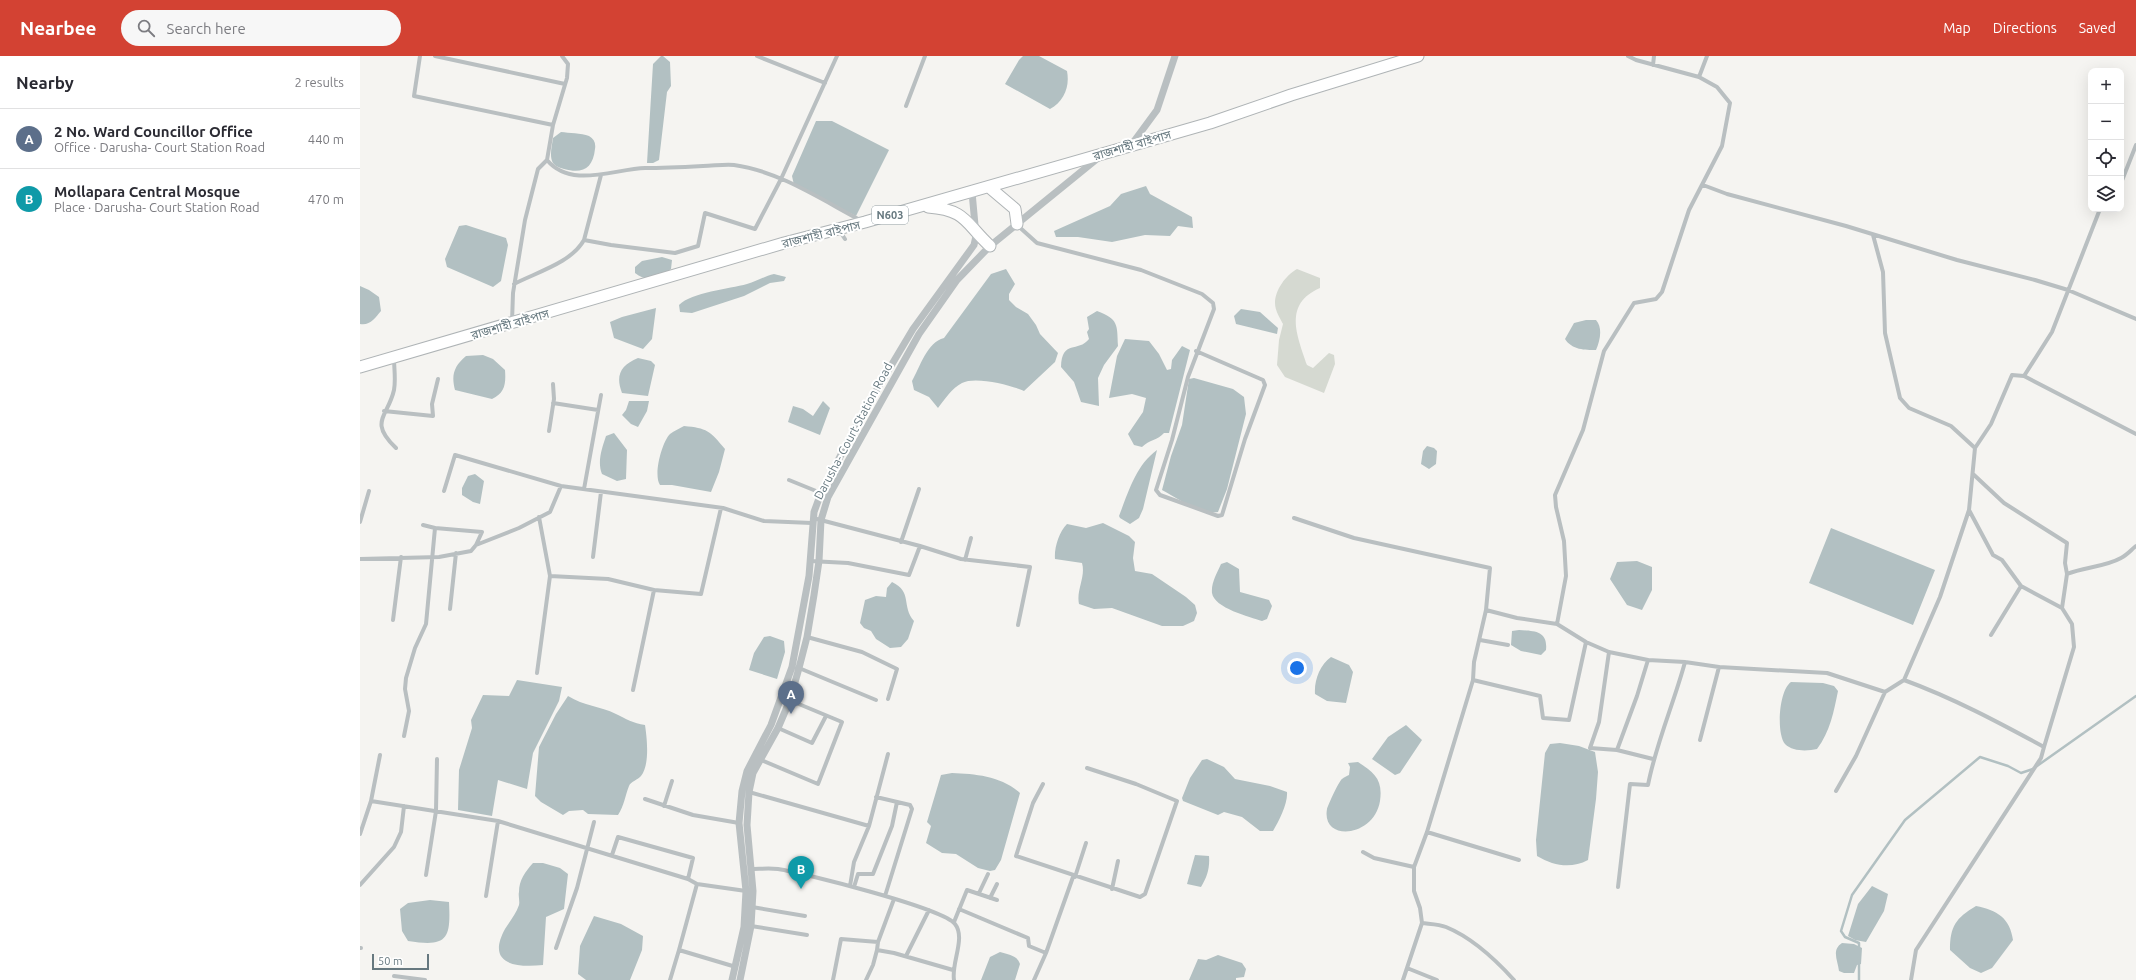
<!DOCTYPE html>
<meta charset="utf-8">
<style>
body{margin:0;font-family:Ubuntu,"Noto Sans Bengali",sans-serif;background:#f7f7f7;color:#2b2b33}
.controls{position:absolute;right:12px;top:12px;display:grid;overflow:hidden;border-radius:8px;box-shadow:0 4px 16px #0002}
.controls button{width:36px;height:36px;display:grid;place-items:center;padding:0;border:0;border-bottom:1px solid #e1e1e2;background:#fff;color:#2b2b33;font:20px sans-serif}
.scale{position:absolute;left:12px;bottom:10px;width:57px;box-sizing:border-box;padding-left:4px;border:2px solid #66787f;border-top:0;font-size:11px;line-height:14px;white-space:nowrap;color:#66787f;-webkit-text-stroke:3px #fff;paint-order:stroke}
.you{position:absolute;left:937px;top:612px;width:14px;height:14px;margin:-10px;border:3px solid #fff;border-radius:50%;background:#1a73e8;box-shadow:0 0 0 6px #1a73e833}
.badge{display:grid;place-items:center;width:26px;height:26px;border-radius:50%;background:#d34233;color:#fff;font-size:13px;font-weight:700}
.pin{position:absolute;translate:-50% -33px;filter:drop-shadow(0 1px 2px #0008)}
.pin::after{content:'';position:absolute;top:21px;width:14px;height:12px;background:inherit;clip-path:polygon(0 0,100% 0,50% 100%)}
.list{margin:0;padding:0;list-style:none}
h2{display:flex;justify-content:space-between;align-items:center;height:52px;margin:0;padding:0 16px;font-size:17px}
h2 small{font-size:13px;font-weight:400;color:#7c7c81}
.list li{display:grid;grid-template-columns:26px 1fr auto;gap:12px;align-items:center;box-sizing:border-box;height:60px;padding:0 16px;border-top:1px solid #e1e1e2}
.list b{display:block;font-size:15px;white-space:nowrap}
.list p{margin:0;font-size:13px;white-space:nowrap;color:#7c7c81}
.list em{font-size:13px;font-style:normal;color:#7c7c81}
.icon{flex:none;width:22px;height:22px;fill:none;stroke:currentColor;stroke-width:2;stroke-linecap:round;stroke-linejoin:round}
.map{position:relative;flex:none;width:1776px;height:924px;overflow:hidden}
header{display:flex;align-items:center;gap:24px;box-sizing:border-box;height:56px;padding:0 20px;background:#d34233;color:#fff}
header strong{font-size:19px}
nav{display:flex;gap:22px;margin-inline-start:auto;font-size:14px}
.search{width:280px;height:36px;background:#f7f7f7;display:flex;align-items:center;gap:10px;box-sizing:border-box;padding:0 14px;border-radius:22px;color:#7c7c81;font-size:15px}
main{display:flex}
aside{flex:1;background:#fff}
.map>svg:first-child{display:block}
.green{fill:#d5d9d1}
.water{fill:#b2c0c2}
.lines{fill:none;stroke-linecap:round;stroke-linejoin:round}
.stream{stroke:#b2c0c2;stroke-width:2.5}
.trunk-casing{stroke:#afb4b6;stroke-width:13}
.minor{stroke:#b9bfc1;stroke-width:4}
.tertiary{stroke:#b9bfc1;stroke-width:7}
.trunk{stroke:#fff;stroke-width:11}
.labels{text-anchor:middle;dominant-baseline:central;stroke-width:4;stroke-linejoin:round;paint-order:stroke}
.shield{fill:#fff;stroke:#94a0a5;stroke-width:1}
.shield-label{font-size:11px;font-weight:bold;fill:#66787f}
.street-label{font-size:12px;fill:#66787f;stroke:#fff}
</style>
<header>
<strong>Nearbee</strong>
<div class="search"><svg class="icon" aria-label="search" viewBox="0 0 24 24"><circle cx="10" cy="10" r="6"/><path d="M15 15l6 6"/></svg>Search here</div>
<nav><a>Map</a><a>Directions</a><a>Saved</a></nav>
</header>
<main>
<aside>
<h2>Nearby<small>2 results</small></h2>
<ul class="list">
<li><span class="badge" style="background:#5c6f8a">A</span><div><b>2 No. Ward Councillor Office</b><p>Office · Darusha- Court Station Road</p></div><em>440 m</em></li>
<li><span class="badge" style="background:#0f9aa8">B</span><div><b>Mollapara Central Mosque</b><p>Place · Darusha- Court Station Road</p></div><em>470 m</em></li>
</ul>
</aside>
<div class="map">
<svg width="1776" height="924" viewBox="0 0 1776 924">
<rect width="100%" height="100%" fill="#f5f4f1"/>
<path class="green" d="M937 213 960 222V232C923 248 937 279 947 309L953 312 969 297 974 299 975 308 964 337 925 321 917 309 919 284 923 268C920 262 915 255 915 247 915 234 926 219 937 213Z"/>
<path class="water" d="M301 0H303L310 6 311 30 307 36 299 104 293 107H287L293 8Z
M663 0H679L707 15C710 31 704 45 690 53L645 28 659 4Z
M456 65H472L529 94 496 160 434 129 432 120Z
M201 76C209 77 221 77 229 80 234 83 236 87 235 93 233 113 222 118 204 113 200 112 195 110 193 107 189 100 192 90 193 82Z
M786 130 790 138 832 161 833 172 818 170 810 180 785 179 752 186 718 181H696L694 175 750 150 761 138Z
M106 169 146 182 148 189 141 225 133 231 87 211 85 203 99 170Z
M302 201 312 204 311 213C300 221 288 228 275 217V211L282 205Z
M646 213 655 228 649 238V244L656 251 668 258 676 269 680 278 698 297 695 306 664 335C651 329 615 320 602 327 592 332 585 343 578 352L569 341 554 334 552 325C560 311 567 286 584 282L631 218Z
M414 218 426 221 424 225 410 227 384 240 332 257 320 256 319 249C332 236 369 233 387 228 397 225 405 220 414 218Z
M0 230 9 234 19 241 21 255C15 262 10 270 0 268Z
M296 252 292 283 283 293 254 282 250 266 262 261Z
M881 253 900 256 918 272 917 278 876 268 874 260Z
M737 255C759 263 757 269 758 290L744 309 738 322 739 350 721 346 714 326 701 311C702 283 718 297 729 283L727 276 729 273 727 261Z
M1226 264H1236C1243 272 1240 285 1236 294 1225 294 1212 294 1205 283L1214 267Z
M765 283 789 285 799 298 807 314 811 313 812 304 822 290 830 294 809 377H804C798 384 789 384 782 391L774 389 768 378 783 356 786 342 772 338 749 342 757 300Z
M123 299 133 303 145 314C146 328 145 337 132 343L95 334C91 319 94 310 106 300Z
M278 302 291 305 295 309 288 340 262 337C255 319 261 309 278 302Z
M834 322 873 333 884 341 886 358 867 433 858 456C838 458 819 443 802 434L811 400 822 369 829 323Z
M269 345H289L287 355 278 371 271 368 262 359 266 354Z
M463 345 470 352 460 379 428 366 433 350 443 353 453 360Z
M324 370C347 372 350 375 365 393L359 416 351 436 312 429H300C293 419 302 386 310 378 314 375 320 372 324 370Z
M254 377 267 394 266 423 257 425 242 418C237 406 242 392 246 380Z
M1067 390 1074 392 1077 395 1076 408 1069 413 1061 408 1063 395Z
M797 394 783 453 779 462 770 468 760 462 759 460C768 437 776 409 797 394Z
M115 418 124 425 120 448 113 446 102 439V432L108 420Z
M743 467 769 480 775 486 773 502 775 515 792 518 826 541 835 549 837 557 834 565 823 570H802L752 552 734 553 719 548C716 534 726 521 722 507L695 503C694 492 699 476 707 468L726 472Z
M1471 472 1575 514 1553 569 1449 527Z
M1277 505 1292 511V534L1282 554 1267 549 1250 523 1257 506Z
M867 506 879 513 880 536 909 544 912 550 907 563 902 565C890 561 854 552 852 537 851 527 857 517 861 508Z
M532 526C553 536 541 550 554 565L548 583 541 591 530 592 516 583 511 575 504 572 500 567 505 544 516 540 526 541 527 532Z
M1159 574C1175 575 1188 575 1186 594L1181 599 1161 595 1151 589 1152 575Z
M410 580 424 585 425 596 417 623 389 614 394 597 404 581Z
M971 601 989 609 993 616 986 647 967 645 955 638C954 624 960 609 971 601Z
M157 624 202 631 199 645 173 697 167 733 138 724 132 760 98 754 99 714 112 672 111 664 123 639 149 640Z
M1431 626 1463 627 1474 630 1478 635C1474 655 1470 676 1457 693 1448 695 1433 696 1425 688 1416 677 1419 634 1431 626Z
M208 640C224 650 240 650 256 658 266 663 273 667 285 669 287 682 290 709 281 720 278 724 271 725 269 730 265 740 264 750 258 759L228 758 223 754 209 755 203 759 181 746 175 740 179 691 196 658Z
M1046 669 1062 684 1040 717 1035 719 1012 703 1028 681Z
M1200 687 1219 690 1235 696 1238 716 1236 743 1228 804C1211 813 1194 810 1177 800L1176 784 1185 697 1190 688Z
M847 703 864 711 875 723 910 730 927 736C928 747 919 765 913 775H900L882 761 864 756 858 759 823 745 822 742 830 722 842 704Z
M998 706C1015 717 1023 724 1020 745 1014 782 961 786 967 753 968 749 979 725 982 723 984 721 987 720 989 719L990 711 988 707Z
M592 717C616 718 641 720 660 737L641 804 635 814 630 815 618 812 596 798 582 797 566 787 571 770 567 766 581 719Z
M835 799 849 800C850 812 847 821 841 831L827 828Z
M173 807H183L200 812 208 818 204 853 186 861 183 909C155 912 126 908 145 873 150 865 156 858 159 849 160 845 158 840 159 836 159 824 165 816 173 807Z
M1512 830 1528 838 1524 855 1506 886 1495 884 1488 880 1498 848Z
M70 844 89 846C91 884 87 891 48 885L42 875 40 853 48 847Z
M1616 850C1637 854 1650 862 1653 884L1632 912 1621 917 1610 912 1590 894C1590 870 1596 862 1616 850Z
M234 860 261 868 283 880 282 894 270 924H226L218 918 220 890Z
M1482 887 1494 888 1502 892 1501 908 1497 909 1494 917H1484L1479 915C1478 905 1471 894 1482 887Z
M640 896C649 899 657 899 660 908L655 924H621L630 901Z
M858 899 882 907 886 913 884 921 876 922V924H829L838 903 846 904Z"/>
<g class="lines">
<path class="stream" d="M1677 710 1776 640
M1499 892V887L1485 881 1481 875 1492 839 1545 764 1620 701 1648 710 1661 717 1673 713
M1499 905V924"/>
<g class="trunk-casing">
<path id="trunk" d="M629 131 655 153 657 168
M568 151C607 154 605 167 630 190
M0 311 424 187 505 166 850 67 931 39 1058 0"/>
</g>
<path class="minor" d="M60 0 54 40 193 69
M75 0 205 28
M397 0 465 27
M1293 9 1294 0
M1339 21 1347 0
M546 50 565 0
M187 104 193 69 207 22 208 8 202 0
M1761 127 1776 89
M1343 129 1367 138 1486 170 1597 204 1675 224 1708 234 1776 263
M657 169 677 187 781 214 842 238 853 247 854 253 828 321 812 384 796 434 800 439 858 460 862 459 885 383 905 329 903 324 836 295
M479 174 485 183
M1513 179 1523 216 1525 277 1540 342 1549 352 1591 370 1615 392 1609 454 1580 541 1544 624
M224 184 251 189 315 197 338 190 345 157 395 173 421 123 477 0
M154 228C177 216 211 207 224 184L241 119
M152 266 153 237 165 164 178 113 187 104C211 133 254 113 285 112 305 112 324 111 343 110 353 110 364 108 374 109 419 115 462 144 502 165
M34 302C34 312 36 324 34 334 28 361 8 365 36 392
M1664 320 1776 378
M193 347 238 354
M24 355 73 360 72 348 78 323
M189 375 194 343 193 328
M1615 392 1631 368 1652 319 1664 320 1692 276 1740 153
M1613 418 1644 447 1707 487 1705 507 1707 518
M429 424 461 437
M224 433 241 339
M84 435 95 399 201 430 363 452 404 465 452 467
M1609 454 1633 499 1642 504 1661 530 1702 552 1712 568 1714 591 1684 691
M179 461 190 520
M453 462 560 490
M934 462 994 482 1130 512 1126 554
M0 466 9 435
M63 469 75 472
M541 486 559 433
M233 501 241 436
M0 503 79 501 111 495 116 489 159 472 190 456 201 430
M605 504 611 482
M450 505 488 507 549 519 560 490 601 503 670 511 658 569
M294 534 341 538 361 452
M1702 552 1707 518C1724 511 1745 511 1761 502 1767 499 1771 494 1776 490
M90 553 96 497
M33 564 41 501
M1197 568 1226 586 1249 596 1288 604 1325 606 1359 611 1467 617 1525 636 1544 624C1593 642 1638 666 1684 691L1681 702 1556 894 1551 924
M1631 579 1661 530
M447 581 502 596 537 613 528 643
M1120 584 1148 589
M1249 596 1239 666 1230 692 1257 694
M1288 604 1277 640 1257 694 1293 703
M439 612 516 644
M177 617 190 520 248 523 294 534 273 634
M1113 624 1180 640 1183 662 1209 664 1226 586
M418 672 452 687 466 660
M44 680 49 655 45 633 46 622 55 592 66 568 75 472 122 476 116 489
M1340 684 1359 611
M401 704 458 728 482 666 422 641
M683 728 673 747 656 800 780 841 785 838 817 745 776 728 727 712
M1476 735 1496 700 1525 636
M389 736 509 770 494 806 490 830
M516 741 550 749 552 753 525 840
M285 743 333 759 379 767
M11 745 138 765 328 823 337 828 386 835
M304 750 312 725
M509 770 528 698
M1067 776 1159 804
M0 778 11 745 20 699
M1003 796 1014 802 1054 811
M252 799 258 781 333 802 328 823
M390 813C399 813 409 812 418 813 443 817 583 852 595 868 606 882 591 907 594 924
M66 819 76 755 77 703
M715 821 726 787
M337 828 319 894 376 911
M0 829 34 791 41 776 44 750
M494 831 498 818H513L532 770 537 746
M1258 831 1270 728 1288 729C1296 687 1314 647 1325 606
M752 833 758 805
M619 837 628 818
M126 840 138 765
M630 842 637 828
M392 851 445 860
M599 853 668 882 669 890 686 897
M594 866 607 834 637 844
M1062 867C1070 868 1079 868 1086 871 1113 882 1135 903 1154 924
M391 870 447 879
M518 886 534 843
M0 892H1
M196 892 217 832 234 766
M546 900 569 854
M1047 912 1077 924
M34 920 65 924
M310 924 319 894
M473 924 481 883 518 886 517 894 534 897 593 914
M506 924 513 909 517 894
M674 924 686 897 713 821
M1043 924 1062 867 1060 852 1054 835V811L1067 776 1113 624 1114 606 1126 554 1157 562 1197 568 1206 520 1204 485 1196 451 1195 439 1223 374 1244 295 1274 247 1296 243 1302 236 1329 154 1362 90 1370 47 1357 31 1339 21 1276 4 1268 0"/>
<path class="tertiary" d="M772 88 797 54 815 0
M372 924 384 871 386 835 379 767 382 735 387 715 411 669 432 611 449 520 454 456 461 437 504 355 553 273 614 189 616 180 612 136
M380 924 391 870 393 835 387 769 389 736 393 717 418 672 430 644 439 612 447 581 454 539 459 505 461 464 468 441 559 278 597 224 630 190 738 102"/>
<use href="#trunk" class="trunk"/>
</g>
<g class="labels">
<rect class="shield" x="512" y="150" width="36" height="18" rx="3"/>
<g class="shield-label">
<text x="530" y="159">N603</text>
</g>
<g class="street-label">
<text transform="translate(772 89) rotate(-16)">রাজশাহী বাইপাস</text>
<text transform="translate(461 178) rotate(-14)">রাজশাহী বাইপাস</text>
<text transform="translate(150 268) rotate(-16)">রাজশাহী বাইপাস</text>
<text transform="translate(493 375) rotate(-62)">Darusha- Court Station Road</text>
</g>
</g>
</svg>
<div class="controls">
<button>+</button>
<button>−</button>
<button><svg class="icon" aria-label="locate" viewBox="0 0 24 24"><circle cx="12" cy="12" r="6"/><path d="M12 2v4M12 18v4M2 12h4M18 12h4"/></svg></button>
<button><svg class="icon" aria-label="layers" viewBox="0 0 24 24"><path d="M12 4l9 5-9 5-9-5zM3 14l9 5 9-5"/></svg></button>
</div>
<div class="scale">50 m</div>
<div class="you"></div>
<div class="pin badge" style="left:431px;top:658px;background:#5c6f8a">A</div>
<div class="pin badge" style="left:441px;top:833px;background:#0f9aa8">B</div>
</div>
</main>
